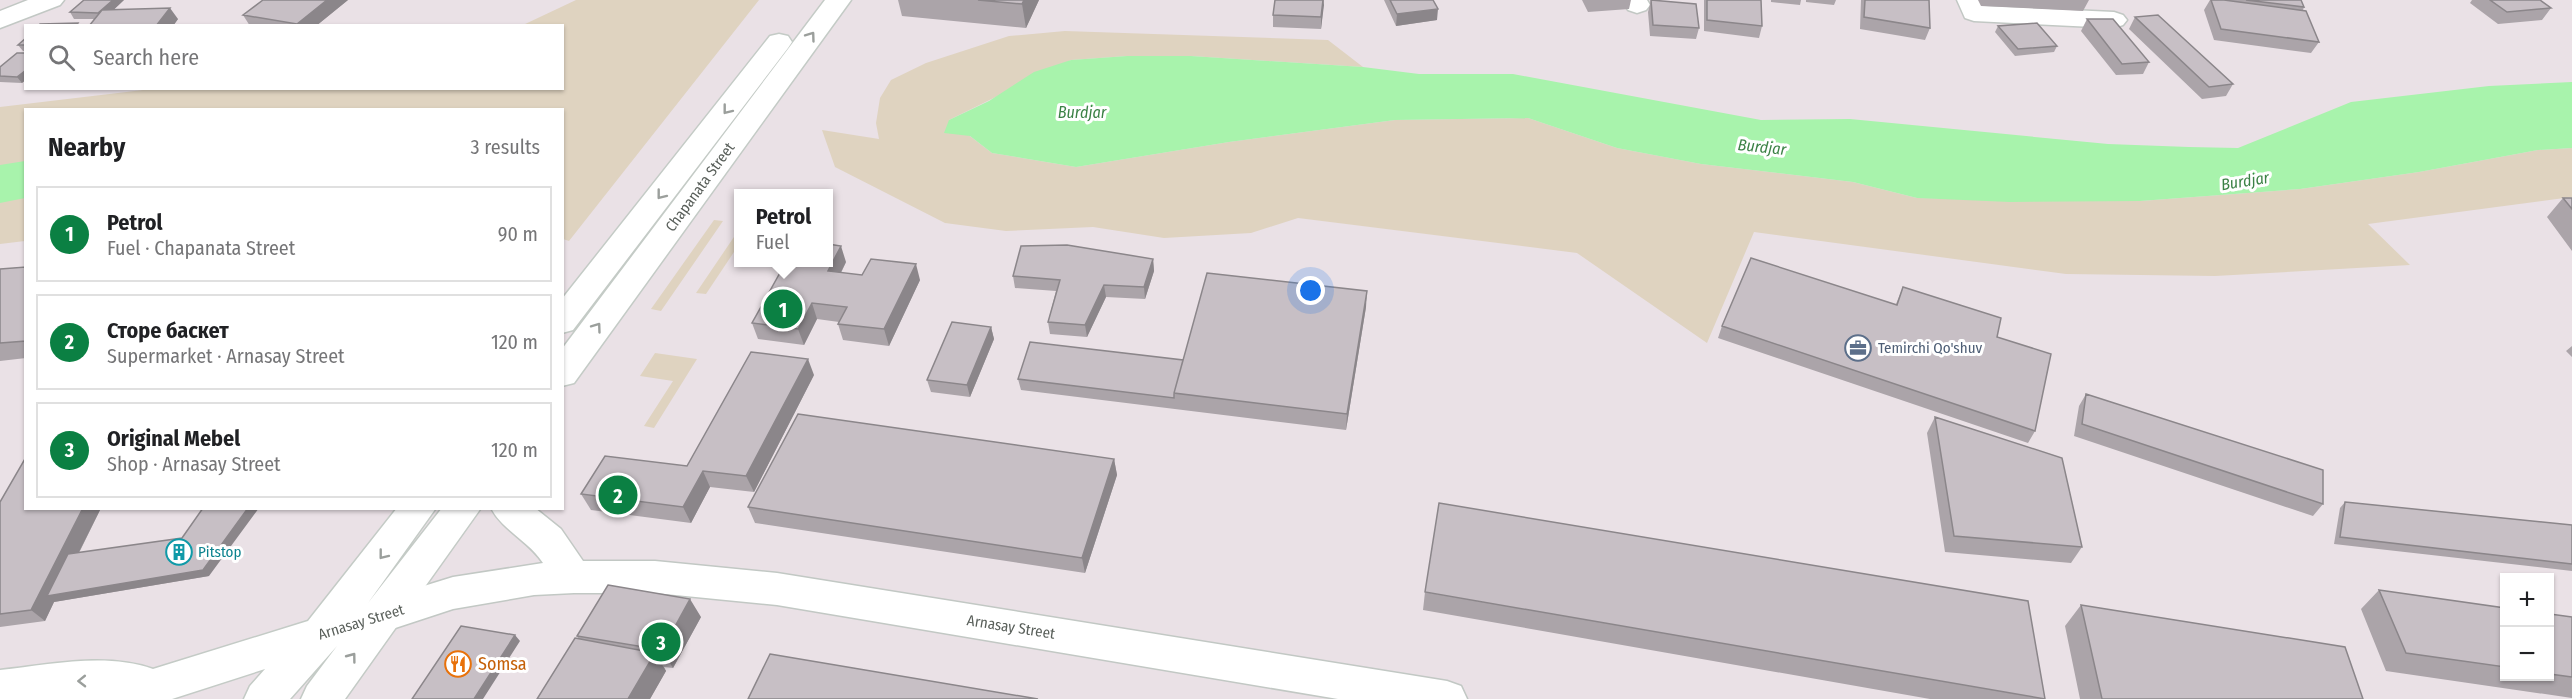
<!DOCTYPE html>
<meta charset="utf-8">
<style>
body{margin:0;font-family:"Fira Sans Condensed",sans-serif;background:#f2f2f2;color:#202124}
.controls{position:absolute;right:18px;bottom:18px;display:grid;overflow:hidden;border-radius:0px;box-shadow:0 2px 4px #0004}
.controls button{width:54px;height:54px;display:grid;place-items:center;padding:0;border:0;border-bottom:2px solid #e0e0e0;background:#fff;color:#202124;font:30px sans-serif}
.you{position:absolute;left:1311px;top:291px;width:21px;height:21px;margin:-15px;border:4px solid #fff;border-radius:50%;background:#1a73e8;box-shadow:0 0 0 9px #1a73e833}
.badge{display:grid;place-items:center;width:39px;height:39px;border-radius:50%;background:#0b8043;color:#fff;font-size:20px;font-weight:700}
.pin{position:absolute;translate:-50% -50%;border:3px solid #fff;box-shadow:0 2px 6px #0006}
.popup{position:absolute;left:734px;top:189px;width:99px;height:78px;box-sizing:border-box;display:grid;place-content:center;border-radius:0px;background:#fff;filter:drop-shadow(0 2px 4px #0005);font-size:20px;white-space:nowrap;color:#757577}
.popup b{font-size:22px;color:#202124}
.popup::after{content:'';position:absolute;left:50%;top:100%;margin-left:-12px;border:12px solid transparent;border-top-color:#fff}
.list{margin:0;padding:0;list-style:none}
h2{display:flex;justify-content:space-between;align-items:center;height:78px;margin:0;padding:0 24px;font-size:26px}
h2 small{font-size:20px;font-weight:400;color:#757577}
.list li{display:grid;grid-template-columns:39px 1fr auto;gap:18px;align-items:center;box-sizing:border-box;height:96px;margin:0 12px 12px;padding:0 12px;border:2px solid #e0e0e0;border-radius:0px}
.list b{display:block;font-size:22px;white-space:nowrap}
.list p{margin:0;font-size:20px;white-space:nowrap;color:#757577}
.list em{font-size:20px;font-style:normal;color:#757577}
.icon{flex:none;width:33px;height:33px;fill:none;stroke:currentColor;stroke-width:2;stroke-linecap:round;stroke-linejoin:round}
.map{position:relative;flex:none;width:2572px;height:699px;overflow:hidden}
.search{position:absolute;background:#fff;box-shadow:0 2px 4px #0004;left:24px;top:24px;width:540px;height:66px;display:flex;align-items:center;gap:15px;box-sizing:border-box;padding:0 21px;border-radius:0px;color:#757577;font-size:22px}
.panel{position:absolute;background:#fff;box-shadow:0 2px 4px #0004;left:24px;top:108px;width:540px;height:402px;border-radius:0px}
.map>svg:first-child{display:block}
.green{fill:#dfd3c0}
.water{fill:#a8f3ac}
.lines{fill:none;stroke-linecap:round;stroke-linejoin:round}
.minor-casing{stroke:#c2c8c4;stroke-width:3}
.secondary-casing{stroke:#c4cbc6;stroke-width:3}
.minor{fill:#fff;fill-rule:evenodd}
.secondary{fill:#fff;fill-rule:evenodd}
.wall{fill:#aba4a9}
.shaded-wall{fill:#8b868a}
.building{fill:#c7bfc5;stroke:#8b868a;stroke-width:1.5}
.oneway{stroke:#9b9f9c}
.labels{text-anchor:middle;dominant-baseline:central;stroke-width:6;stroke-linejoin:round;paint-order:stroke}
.street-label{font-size:15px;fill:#595f5a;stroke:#fff}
.service-label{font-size:15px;fill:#4e5e75;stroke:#fff;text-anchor:start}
.culture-label{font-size:15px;fill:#0d838f;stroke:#fff;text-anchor:start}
.water-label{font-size:16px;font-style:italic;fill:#3c8246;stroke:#fff}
.near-food-label{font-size:18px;fill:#c56008;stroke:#fff;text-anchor:start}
</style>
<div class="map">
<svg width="2572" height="699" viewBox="0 0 2572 699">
<rect width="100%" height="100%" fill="#eae1e6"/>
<path class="green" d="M576 0H759L569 241 563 239 562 110H26L25 241 0 244V107L160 88H562V26L523 25Z
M1065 31 1328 40 1363 67 1191 56H1127L1071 60 949 120 992 153 1076 167 1229 142 1395 120 1528 118 1617 148 1701 164 1853 182 1917 198 2140 201 2300 189 2419 172 2538 150 2572 148V197L2368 224 2410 265 2215 276 2066 274 1754 232 1707 343 1577 253 1298 218 1251 233 1164 238 1093 227 1006 231 945 223 835 167 822 130 879 139 876 123 880 98 891 80 926 63 1009 36Z
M714 220 723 221 661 311 651 309Z
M738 231V246L706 294 696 293Z
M655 353 697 359 654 428 644 426 673 381 640 376Z"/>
<path class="water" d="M1127 56H1191L1363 67 1419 74H1513L1761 120 1850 119 2108 144 2189 147 2238 148 2351 102 2489 86 2572 82V148L2538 150 2419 172 2300 189 2140 201 2010 202 1917 198 1853 182 1701 164 1617 148 1528 118 1395 120 1229 142 1076 167 992 153 970 136 944 133 949 120 989 101 1034 72 1071 60Z
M25 161V198L0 203V165Z"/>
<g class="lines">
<g class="minor-casing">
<path id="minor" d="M28 0H64L60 5 0 28V11Z
M1621 0H1647L1650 5 1646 10 1637 13 1628 10Z
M1957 0H1983L1985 6 2114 12 2123 15 2127 20 2123 25 2114 28 1974 21 1965 18Z
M491 508H535L561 529 583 561H655L777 573 1447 681 1461 686 1467 699H1338L777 605 655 593H574L534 595 453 609 383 632 369 627 364 615 369 603 453 577 543 563C529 541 503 531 491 508Z"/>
</g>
<g class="secondary-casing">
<path id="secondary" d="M825 0H851L574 383 562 386V349Z
M779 34 788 36 792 42 788 48 573 330 562 333V299L770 36Z
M397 508H436L368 603 442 508H481L345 699H301L307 686 337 646 290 699H244L250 686 265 669 172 699H0V670C48 665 106 652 153 669L308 621Z"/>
</g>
<use href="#minor" class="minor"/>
<use href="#secondary" class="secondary"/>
</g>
<path class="wall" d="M124 0 113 10 178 19 173 26H89L94 19H74L70 12Z
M348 0 316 26H250L243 15Z
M898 0H1039L1026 28 902 16Z
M1275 0H1324L1321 29 1273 27V15Z
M1384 0H1433L1437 20 1396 26Z
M1582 0H1631L1629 9 1588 12Z
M1651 0 1699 28 1696 39 1650 36 1648 12Z
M1704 0H1761L1762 26 1759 38 1704 31Z
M1771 0H1801L1800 5 1771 2Z
M1806 0H1836L1834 5 1806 2Z
M1861 0H1929L1930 28 1925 40 1860 29Z
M1978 0H2089L2083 11 1981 6Z
M2210 0H2301L2304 7 2303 10 2319 42 2311 53 2214 40 2204 10Z
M2472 0H2540L2551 8 2542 20 2498 24 2470 3Z
M2135 17 2233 84 2226 96 2202 99 2129 29Z
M2087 19 2149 62 2143 74 2116 75 2081 31Z
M1998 26 2057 46 2054 52 2015 56 1995 32Z
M26 38V51H23L18 45Z
M26 53 22 83 0 82V67Z
M2563 198H2572V251L2547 217Z
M1153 259 1154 271 1145 299 1106 297 1087 337 1050 334 1048 322 1056 291 1015 288 1013 276Z
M846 262 841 273 920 280 889 346 843 340 838 324 839 322 817 319 804 345 758 339 752 323Z
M26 267V358L0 361V269Z
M1903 287 2035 431 2028 443 1718 338 1722 326 1896 304Z
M1366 307 1346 430 1021 390 1018 379 1183 360Z
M991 327 994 339 970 397 931 392 927 380Z
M2572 346V357L2566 351Z
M814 375 754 492 710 487 691 523 591 510 581 494 687 466Z
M2086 394 2323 504 2313 516 2074 436 2079 406Z
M1935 417 2082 547 2071 563 1945 552 1927 433Z
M1114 459 1117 475 1085 573 755 523 748 507Z
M0 502 26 508H101L79 553 209 576 54 602 45 621 0 627Z
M2345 502 2572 525V571L2334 544 2340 508Z
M2379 590 2505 608V676H2550V614L2572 617V698L2386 671 2361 609Z
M1425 592 2045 699H1930L1423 610Z
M2081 605 2363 699H2080L2065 626Z
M701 617 673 668 664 667 666 671 650 699H537L578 638 577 636Z"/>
<path class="shaded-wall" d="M113 0H124L103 20 98 13Z
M327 0H348L316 26H297V24Z
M1024 0H1039L1026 28 1022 4Z
M1323 0 1324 5 1321 29V17Z
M170 8 178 19 173 26H156Z
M1438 9 1437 20 1396 26 1397 14Z
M26 70V80L22 83 17 77Z
M841 246 846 262 833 288 828 271Z
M1153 259 1154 271 1145 299 1144 287Z
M916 264 920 280 889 346 884 329Z
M1104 285 1106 297 1087 337 1085 325Z
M1367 291 1366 307 1346 430 1347 414Z
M812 303 817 319 804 345 798 329Z
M991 327 994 339 970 397 967 385Z
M808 359 814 375 754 492 746 476Z
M1114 459 1117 475 1085 573 1082 558Z
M703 471 710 487 691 523 683 507Z
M83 508H101L58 594 248 508H259L209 576 54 602 45 621 31 610Z
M690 599 701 617 673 668 662 650Z
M515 635 520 641 483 699H474Z
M655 653 666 671 650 699H628Z"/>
<path class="building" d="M84 0H113L98 13 70 12Z
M263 0H327L297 24 243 15Z
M978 0H1024L1022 4Z
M1275 0H1323L1321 17 1273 15Z
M1390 0H1433L1438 9 1397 14Z
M1651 0 1696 4 1699 28 1653 25Z
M1707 0H1761L1762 26 1707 20Z
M1865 0H1929L1930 28 1864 17Z
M2211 0H2224L2306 11 2319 42 2221 29Z
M2246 0H2301L2304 7Z
M2490 0H2540L2551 8 2507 12Z
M170 8 156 26H89L102 10Z
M2158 15 2233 84 2209 87 2135 17Z
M2087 19H2113L2149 62 2122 64Z
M78 23 76 26H38L40 24Z
M2037 23 2057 46 2018 49 1998 26Z
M26 38V45H18Z
M17 53H26V70L17 77 0 76V67Z
M2563 198H2572V209Z
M828 244 841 246 828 271 862 275 871 259 916 264 884 329 838 324 847 307 812 303 798 329 752 323 786 262H828Z
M1067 245 1153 259 1144 287 1104 285 1085 325 1048 322 1060 280 1013 276 1021 246Z
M1751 258 1897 305 1903 287 2001 318 1997 337 2051 354 2035 431 1722 326Z
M26 267V341L0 343V269Z
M1207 273 1367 291 1347 414 1174 393Z
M952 322 991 327 967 385 927 380Z
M1030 342 1183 360 1174 393V398L1018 379Z
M751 352 808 359 746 476 703 471 683 507 581 494 605 456 687 466Z
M2086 394 2323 470V504L2082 424Z
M798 414 1114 459 1082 558 748 507Z
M1935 417 2062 458 2082 547 1954 536Z
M26 457V508H83L31 610 0 614V502Z
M2345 502 2572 525V564L2340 537Z
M1439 503 2028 601 2045 699 1425 592Z
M203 508H248L203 570 47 596 68 554 182 538Z
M608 585 690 599 662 650 577 636Z
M2379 590 2505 608V667L2406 653Z
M2081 605 2345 647 2363 699H2102Z
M2550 614 2572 617V677L2550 674Z
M461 626 515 635 474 699H412Z
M575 638 655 653 628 699H537Z
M770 654 1038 699H748Z"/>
<defs><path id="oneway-chevron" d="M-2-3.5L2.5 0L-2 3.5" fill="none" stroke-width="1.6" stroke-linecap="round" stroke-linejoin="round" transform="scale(1.5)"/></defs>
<g class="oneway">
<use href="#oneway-chevron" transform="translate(811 36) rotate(-54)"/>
<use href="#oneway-chevron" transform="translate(727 110) rotate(128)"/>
<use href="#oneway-chevron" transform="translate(661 195) rotate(128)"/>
<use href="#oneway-chevron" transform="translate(597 327) rotate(-54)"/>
<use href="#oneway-chevron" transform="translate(383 555) rotate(128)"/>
<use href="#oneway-chevron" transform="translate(352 657) rotate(-53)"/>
<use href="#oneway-chevron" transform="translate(82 681) rotate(179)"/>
</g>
<defs>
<g id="office-ring" transform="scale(1.35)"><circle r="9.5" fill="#fff" stroke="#5c6f8a" stroke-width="1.5"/><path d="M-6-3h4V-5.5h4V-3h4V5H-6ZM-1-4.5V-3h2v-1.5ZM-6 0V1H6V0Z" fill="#5c6f8a"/></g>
<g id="building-ring" transform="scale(1.35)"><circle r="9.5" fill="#fff" stroke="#0f9aa8" stroke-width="1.5"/><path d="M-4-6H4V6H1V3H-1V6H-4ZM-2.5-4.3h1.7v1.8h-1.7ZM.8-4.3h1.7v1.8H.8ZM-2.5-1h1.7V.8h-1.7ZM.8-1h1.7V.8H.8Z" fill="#0f9aa8"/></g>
<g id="restaurant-ring" transform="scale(1.35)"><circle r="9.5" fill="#fff" stroke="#e8710a" stroke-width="1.5"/><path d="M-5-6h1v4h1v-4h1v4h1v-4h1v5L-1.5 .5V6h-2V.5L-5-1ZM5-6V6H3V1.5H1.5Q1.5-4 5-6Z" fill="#e8710a"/></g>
</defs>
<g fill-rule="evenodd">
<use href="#office-ring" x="1858" y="348"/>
<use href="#building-ring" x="179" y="552"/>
<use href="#restaurant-ring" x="458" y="664"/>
</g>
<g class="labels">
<g class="street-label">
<text transform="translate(700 187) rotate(-54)">Chapanata Street</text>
<text transform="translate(361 622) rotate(-17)">Arnasay Street</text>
<text transform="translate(1011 627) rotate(9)">Arnasay Street</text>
</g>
<g class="service-label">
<text x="1878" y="348">Temirchi Qo'shuv</text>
</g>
<g class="culture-label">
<text x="198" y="552">Pitstop</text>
</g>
<g class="water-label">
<text x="1082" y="112">Burdjar</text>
<text transform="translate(1762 147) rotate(6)">Burdjar</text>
<text transform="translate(2245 181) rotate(-9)">Burdjar</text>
</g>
<g class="near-food-label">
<text x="478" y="664">Somsa</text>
</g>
</g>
</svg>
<div class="controls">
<button>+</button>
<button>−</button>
</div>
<div class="you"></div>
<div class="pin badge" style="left:783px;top:309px">1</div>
<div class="popup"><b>Petrol</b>Fuel</div>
<div class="pin badge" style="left:618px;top:495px">2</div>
<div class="pin badge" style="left:661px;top:642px">3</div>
<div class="search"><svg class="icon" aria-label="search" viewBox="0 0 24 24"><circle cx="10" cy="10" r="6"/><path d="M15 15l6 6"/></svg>Search here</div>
<section class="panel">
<h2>Nearby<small>3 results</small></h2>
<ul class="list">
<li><span class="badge">1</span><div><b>Petrol</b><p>Fuel · Chapanata Street</p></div><em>90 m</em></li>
<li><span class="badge">2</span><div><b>Сторе баскет</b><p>Supermarket · Arnasay Street</p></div><em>120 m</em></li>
<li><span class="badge">3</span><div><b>Original Mebel</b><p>Shop · Arnasay Street</p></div><em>120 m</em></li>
</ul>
</section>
</div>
